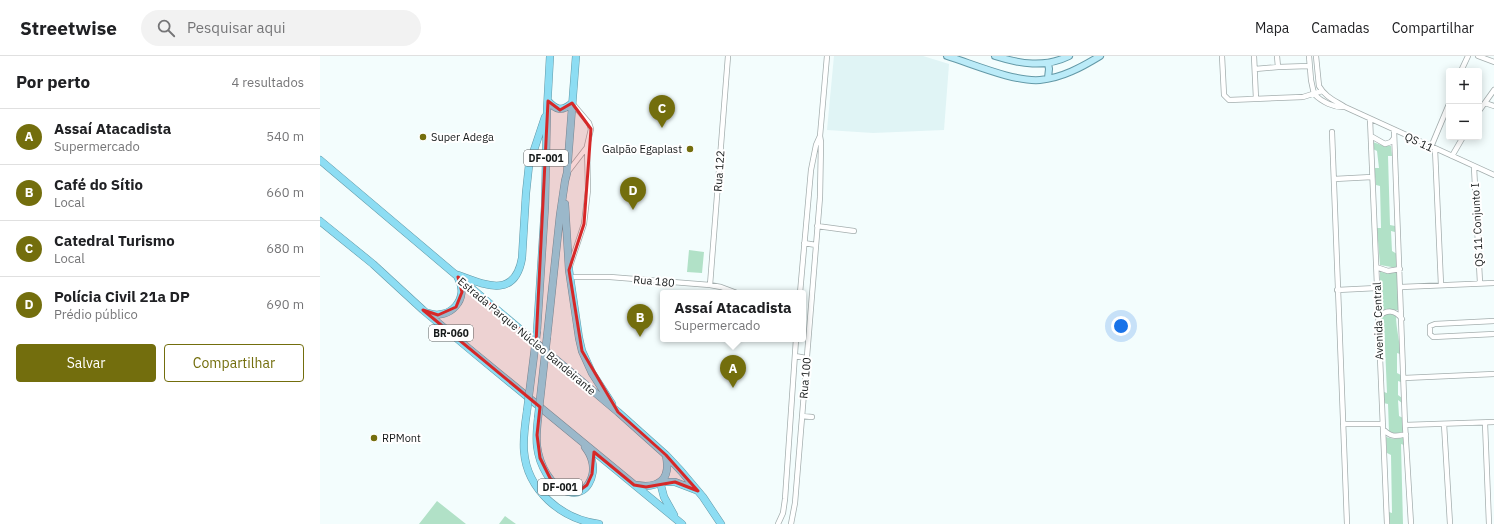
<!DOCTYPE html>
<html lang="pt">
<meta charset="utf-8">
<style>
body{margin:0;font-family:"IBM Plex Sans",sans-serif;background:#f2f2f2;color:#202124}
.controls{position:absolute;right:12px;top:12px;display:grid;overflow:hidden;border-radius:4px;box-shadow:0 2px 10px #0003}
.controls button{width:36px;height:36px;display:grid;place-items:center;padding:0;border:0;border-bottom:1px solid #e0e0e0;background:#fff;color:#202124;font:20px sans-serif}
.you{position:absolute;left:801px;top:270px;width:14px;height:14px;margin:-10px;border:3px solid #fff;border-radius:50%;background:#1a73e8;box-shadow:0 0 0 6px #1a73e833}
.badge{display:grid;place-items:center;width:26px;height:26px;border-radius:50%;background:#736e0d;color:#fff;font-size:13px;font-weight:700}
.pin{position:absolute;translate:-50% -33px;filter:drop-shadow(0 1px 2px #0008)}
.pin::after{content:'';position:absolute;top:21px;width:14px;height:12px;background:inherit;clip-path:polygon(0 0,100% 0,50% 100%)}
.popup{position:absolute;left:340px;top:234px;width:146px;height:52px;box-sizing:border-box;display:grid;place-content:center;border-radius:4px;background:#fff;filter:drop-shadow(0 1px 3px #0005);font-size:13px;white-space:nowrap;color:#757577}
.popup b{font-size:15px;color:#202124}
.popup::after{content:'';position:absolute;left:50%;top:100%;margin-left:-8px;border:8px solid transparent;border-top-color:#fff}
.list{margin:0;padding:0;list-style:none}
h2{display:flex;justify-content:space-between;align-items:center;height:52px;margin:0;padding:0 16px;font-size:17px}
h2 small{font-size:13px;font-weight:400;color:#757577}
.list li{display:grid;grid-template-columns:26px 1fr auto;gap:12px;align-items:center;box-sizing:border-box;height:56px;padding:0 16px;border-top:1px solid #e0e0e0}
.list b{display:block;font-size:15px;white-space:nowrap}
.list p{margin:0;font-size:13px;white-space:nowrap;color:#757577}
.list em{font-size:13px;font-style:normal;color:#757577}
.actions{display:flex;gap:8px;padding:12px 16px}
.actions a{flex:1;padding:9px 0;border:1px solid #736e0d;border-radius:4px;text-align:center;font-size:14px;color:#736e0d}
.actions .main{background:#736e0d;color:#fff}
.icon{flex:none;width:22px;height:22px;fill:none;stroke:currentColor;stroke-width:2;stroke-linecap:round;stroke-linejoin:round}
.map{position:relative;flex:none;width:1174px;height:468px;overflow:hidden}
header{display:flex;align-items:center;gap:24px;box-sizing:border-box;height:56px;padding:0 20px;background:#fff;border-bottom:1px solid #e0e0e0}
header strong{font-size:19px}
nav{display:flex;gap:22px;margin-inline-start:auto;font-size:14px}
.search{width:280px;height:36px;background:#f2f2f2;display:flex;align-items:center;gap:10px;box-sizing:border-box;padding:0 14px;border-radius:22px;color:#757577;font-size:15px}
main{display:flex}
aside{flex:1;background:#fff}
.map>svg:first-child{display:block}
.built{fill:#e0f4f5}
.green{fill:#b1e1c7}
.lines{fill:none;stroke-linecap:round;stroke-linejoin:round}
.minor-casing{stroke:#a4aeae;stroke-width:6}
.major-casing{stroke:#6399a7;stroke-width:8}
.highway-casing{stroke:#6399a7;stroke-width:8}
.minor{stroke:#fff;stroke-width:4.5}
.major{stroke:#bbebf8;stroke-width:6}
.highway{stroke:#8dddf3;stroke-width:7}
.highway-bridge-casing{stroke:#6399a7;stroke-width:8;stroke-linecap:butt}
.highway-bridge{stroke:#8dddf3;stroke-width:7}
.marked{fill:#d62828;fill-opacity:0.2;stroke:#d62828;stroke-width:3;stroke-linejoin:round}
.poi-dot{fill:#736e0d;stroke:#fff;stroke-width:1.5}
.labels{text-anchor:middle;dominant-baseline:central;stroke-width:4;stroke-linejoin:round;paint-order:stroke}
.shield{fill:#fff;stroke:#5c5f5f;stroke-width:1}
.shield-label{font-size:10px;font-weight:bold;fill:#161a1a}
.poi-label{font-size:11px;fill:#161a1a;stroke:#fff;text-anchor:start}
.street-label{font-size:11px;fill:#161a1a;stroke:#fff}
</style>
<header>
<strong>Streetwise</strong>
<div class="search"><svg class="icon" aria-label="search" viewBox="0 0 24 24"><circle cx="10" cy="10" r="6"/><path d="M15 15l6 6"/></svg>Pesquisar aqui</div>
<nav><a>Mapa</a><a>Camadas</a><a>Compartilhar</a></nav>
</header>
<main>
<aside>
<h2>Por perto<small>4 resultados</small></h2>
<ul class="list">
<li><span class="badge">A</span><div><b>Assaí Atacadista</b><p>Supermercado</p></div><em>540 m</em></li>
<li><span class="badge">B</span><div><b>Café do Sítio</b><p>Local</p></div><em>660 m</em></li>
<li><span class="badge">C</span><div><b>Catedral Turismo</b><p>Local</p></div><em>680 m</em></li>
<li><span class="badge">D</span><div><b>Polícia Civil 21a DP</b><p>Prédio público</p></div><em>690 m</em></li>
</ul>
<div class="actions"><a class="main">Salvar</a><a>Compartilhar</a></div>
</aside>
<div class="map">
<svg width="1174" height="468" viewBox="0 0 1174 468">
<rect width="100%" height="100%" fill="#f3fdfd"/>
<path class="built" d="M514 0H603L629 8 624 74 553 77 507 74Z"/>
<path class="green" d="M1053 86 1064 90H1071L1072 100H1068L1070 169 1075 170V176L1071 175 1072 195 1077 198V212L1060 209 1057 172H1061L1060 130 1056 129 1054 112H1059L1057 95 1053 93Z
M369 194 384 196 382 217 367 216Z
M1060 216 1078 217 1079 254H1060Z
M1069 257 1076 259C1076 273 1080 285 1080 298L1077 297V317L1081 319V326L1078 325V339L1082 342V347L1078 344 1079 360 1083 362V376L1076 378 1069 376 1068 348 1063 347 1064 336 1067 337 1064 267 1061 265 1062 260Z
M1066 381 1074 383 1084 381V389L1081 388 1083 468H1069V456L1072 457 1071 399 1067 397Z
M117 445 146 468H99Z
M185 460 196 468H179Z"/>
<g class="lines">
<g class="minor-casing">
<path id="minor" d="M902 0 904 39 909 44 983 41 1002 35
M934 0 936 43
M957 0 958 11 989 10
M989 0 991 24 994 38C1002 46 1014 52 1025 51
M996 0 999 30C1005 41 1016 45 1025 51L1174 119
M1158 0 1174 6
M935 13 958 11
M1141 15 1148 0
M1165 47 1174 50
M1159 55 1174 34
M1050 63 1067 468
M1074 74 1085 369 1091 468
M1012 76 1027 468
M1051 80 1065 88 1071 86 1074 82
M1111 91 1129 48
M1115 93 1121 229
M1132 100 1143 81
M1154 111 1160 227
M247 117 267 91
M1014 123 1052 121
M497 170 534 175
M484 187 496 189
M250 210 264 168 268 134 267 90 271 73 269 67 252 47
M1056 211 1068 215 1080 213
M250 221H290L390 229 401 231 417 237
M390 229 408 0
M1081 231 1174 227
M1017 234 1057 232
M480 237 491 114 496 89 500 80
M1058 261C1067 253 1075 254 1082 263
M1174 265 1115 268 1110 270V278L1113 281 1174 278
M475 300 486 302
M1084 322 1174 318
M482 360 492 361
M1165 367 1169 468
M1023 368H1062
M1124 368 1130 468
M1085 369 1174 366
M1063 373C1070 381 1076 381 1086 378
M458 468 463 457 465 443 476 283
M471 468 475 447 500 141 501 86 500 80 507 0"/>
</g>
<g class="major-casing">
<path id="major" d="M627 0C653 8 694 26 720 24 742 22 762 11 780 0
M675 0C700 8 725 12 749 0
M728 7 729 13 728 22"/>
</g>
<g class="highway-casing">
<path id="highway" d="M228 45C236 54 242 56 252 47
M0 104 298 356 346 399 361 415 383 441 401 468
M245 148 249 214 259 282 262 295 272 317 292 348
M0 165 53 208 103 254 153 296 362 468
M138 219C165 229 195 243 202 202L206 137 209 109 225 61
M108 257C130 265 150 242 138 222
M217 275 225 150 227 54 230 0
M227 281 240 159 245 125 247 117 256 0
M207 355C205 368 203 382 204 395 207 434 241 463 279 468
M218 362C217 371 216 381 217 390 219 407 230 432 249 436 267 441 276 419 272 405 271 400 268 395 265 391
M316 429C339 433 351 423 346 400
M354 459 344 441 340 426H355L376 434"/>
</g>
<use href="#minor" class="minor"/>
<use href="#major" class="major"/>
<use href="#highway" class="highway"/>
<g class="highway-bridge-casing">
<path id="highway-bridge" d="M207 355 217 275
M218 362 227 281"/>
</g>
<use href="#highway-bridge" class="highway-bridge"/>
</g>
<path class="marked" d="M228 45 240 54 252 47 271 73 264 168 249 214 262 295 298 356 346 399 378 435 355 426 326 431 314 429 274 396 272 418 267 429 256 437 243 434 230 422 220 402 217 379 220 351 103 254 118 259 136 251 142 236 138 221 216 287Z"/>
<g class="poi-dot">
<circle cx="103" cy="81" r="4"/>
<circle cx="370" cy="93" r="4"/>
<circle cx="54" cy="382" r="4"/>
</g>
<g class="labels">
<g class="shield">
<rect x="204" y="94" width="44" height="16" rx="3"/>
<rect x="109" y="269" width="44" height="16" rx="3"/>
<rect x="218" y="423" width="44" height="16" rx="3"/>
</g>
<g class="shield-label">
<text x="226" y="102">DF-001</text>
<text x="131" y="277">BR-060</text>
<text x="240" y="431">DF-001</text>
</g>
<g class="poi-label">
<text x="111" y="81">Super Adega</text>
<text x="362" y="93" text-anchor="end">Galpão Egaplast</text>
<text x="62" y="382">RPMont</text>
</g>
<g class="street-label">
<text transform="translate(1099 86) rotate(25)">QS 11</text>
<text transform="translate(399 115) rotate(-86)">Rua 122</text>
<text transform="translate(1157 169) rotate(-93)">QS 11 Conjunto I</text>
<text transform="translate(334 225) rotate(5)">Rua 180</text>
<text transform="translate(1058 265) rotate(-92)">Avenida Central</text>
<text transform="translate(207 280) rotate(40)">Estrada Parque Núcleo Bandeirante</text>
<text transform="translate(485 322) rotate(-85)">Rua 100</text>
</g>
</g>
</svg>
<div class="controls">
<button>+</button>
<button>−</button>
</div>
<div class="you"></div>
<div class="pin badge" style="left:413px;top:332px">A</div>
<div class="popup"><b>Assaí Atacadista</b>Supermercado</div>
<div class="pin badge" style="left:320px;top:281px">B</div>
<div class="pin badge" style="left:342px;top:72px">C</div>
<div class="pin badge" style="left:313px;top:154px">D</div>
</div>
</main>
